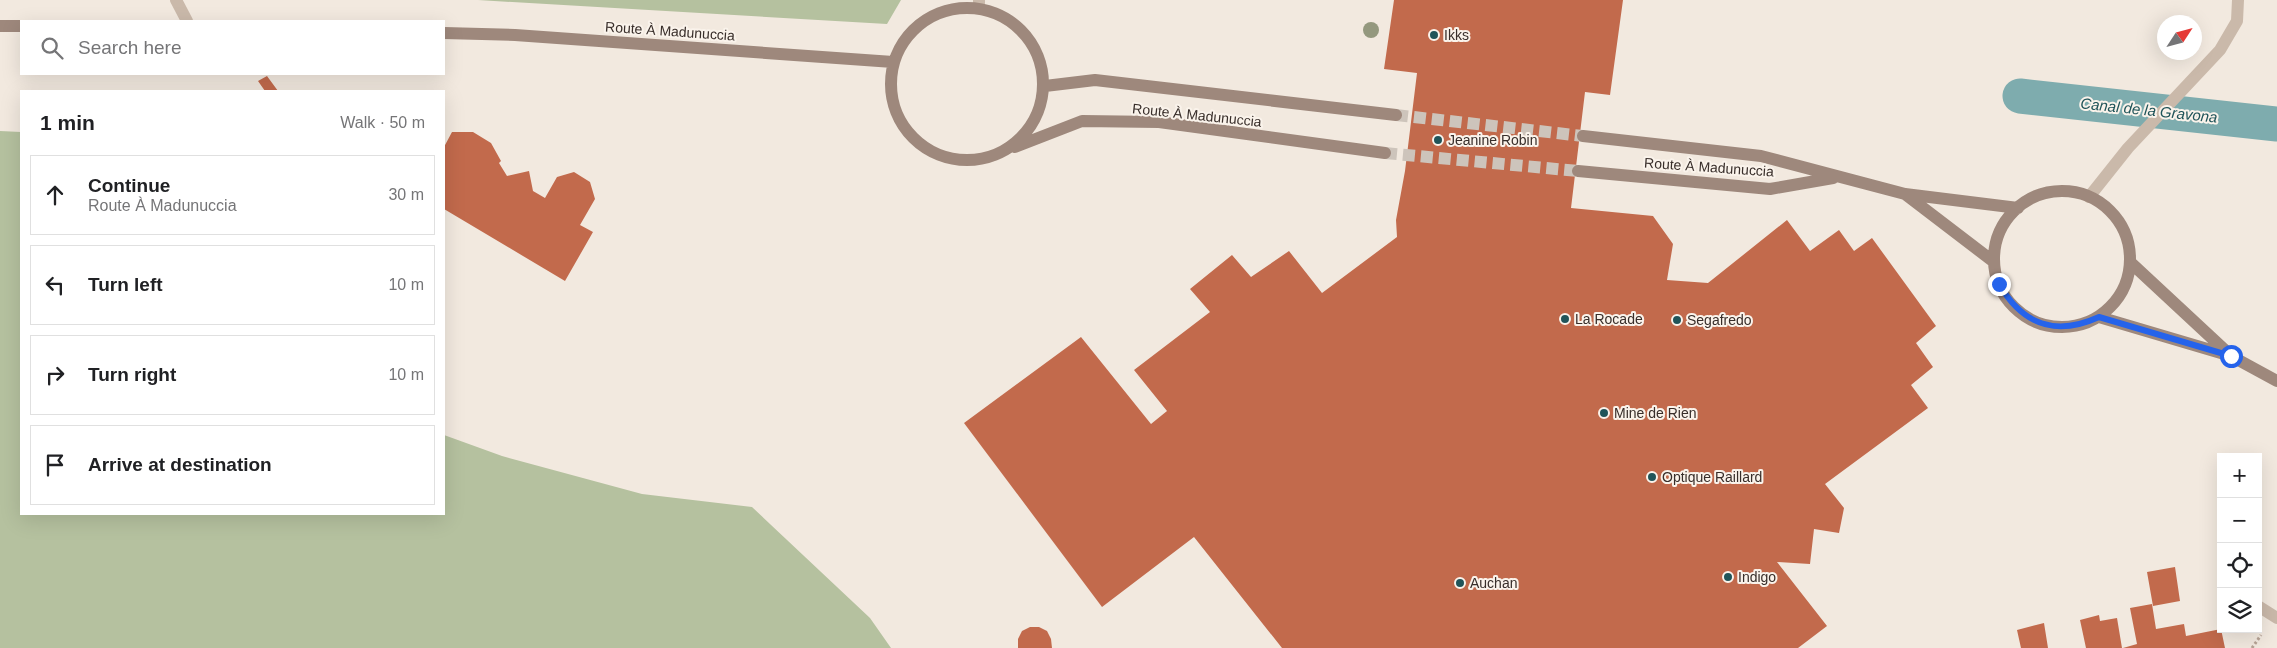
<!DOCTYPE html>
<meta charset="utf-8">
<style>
body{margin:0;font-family:Arial,sans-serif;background:#f6f6f6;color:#202124}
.controls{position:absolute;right:15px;bottom:15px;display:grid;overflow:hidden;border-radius:0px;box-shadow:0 5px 20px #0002}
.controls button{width:45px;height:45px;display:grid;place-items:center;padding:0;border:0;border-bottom:1px solid #e0e0e0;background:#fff;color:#202124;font:25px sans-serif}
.compass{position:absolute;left:2157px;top:15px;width:45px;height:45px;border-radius:50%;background:#fff;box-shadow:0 5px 20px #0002;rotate:54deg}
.stop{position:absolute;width:15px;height:15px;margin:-11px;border:4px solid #2563eb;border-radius:50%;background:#fff}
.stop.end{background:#2563eb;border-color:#fff;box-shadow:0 1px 5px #0008}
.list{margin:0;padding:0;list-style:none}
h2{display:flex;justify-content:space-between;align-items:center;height:65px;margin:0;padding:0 20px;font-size:21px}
h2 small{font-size:16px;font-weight:400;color:#757577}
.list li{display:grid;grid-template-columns:32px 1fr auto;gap:15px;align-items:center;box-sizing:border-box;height:80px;margin:0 10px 10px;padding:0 10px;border:1px solid #e0e0e0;border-radius:0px}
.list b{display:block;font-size:19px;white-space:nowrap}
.list p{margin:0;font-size:16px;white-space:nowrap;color:#757577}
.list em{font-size:16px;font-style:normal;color:#757577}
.icon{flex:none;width:28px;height:28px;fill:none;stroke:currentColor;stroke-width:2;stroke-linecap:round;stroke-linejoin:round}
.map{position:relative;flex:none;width:2277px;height:648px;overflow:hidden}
.search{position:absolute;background:#fff;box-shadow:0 5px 20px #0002;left:20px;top:20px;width:425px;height:55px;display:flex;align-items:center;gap:12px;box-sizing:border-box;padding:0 18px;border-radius:0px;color:#757577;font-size:19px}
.panel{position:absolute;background:#fff;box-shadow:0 5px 20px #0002;left:20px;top:90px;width:425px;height:425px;border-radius:0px}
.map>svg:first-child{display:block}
.green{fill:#b5c19f}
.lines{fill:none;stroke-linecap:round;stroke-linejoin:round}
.canal{stroke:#7eacae;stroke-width:35}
.building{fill:#c26a4c}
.secondary-tunnel{stroke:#cdc4bb;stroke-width:12;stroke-dasharray:12 6;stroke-linecap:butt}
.path{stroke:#b6a395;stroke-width:3;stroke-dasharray:2.5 2.5;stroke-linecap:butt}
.lane{stroke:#cab9aa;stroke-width:12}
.street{stroke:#cab9aa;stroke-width:12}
.secondary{stroke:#9e887c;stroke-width:12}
.tree{fill:#94987e}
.route{stroke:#2563eb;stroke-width:6}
.poi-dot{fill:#205459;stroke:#faf3eb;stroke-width:2}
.labels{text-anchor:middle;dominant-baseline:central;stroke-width:4;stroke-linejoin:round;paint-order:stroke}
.street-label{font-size:14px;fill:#382e2a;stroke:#faf3eb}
.poi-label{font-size:14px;fill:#382e2a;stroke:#faf3eb;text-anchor:start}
.water-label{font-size:15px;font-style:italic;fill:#205459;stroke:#faf3eb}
</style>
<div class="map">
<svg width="2277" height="648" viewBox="0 0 2277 648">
<rect width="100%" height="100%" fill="#f2e9df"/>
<path class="green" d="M478 0H901L887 24Z
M0 131 21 132V514H444V435L502 456 642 494 752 507 870 618 891 648H0Z"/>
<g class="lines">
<path class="canal" d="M2020 96 2277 124"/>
</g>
<path class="building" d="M1394 0H1623L1610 95 1585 92 1571 208 1653 216 1673 244 1667 280 1708 283 1787 220 1810 251 1839 230 1854 251 1872 238 1936 326 1916 343 1933 367 1911 385 1928 408 1825 484 1844 508 1839 533 1814 529 1810 564 1777 562 1827 626 1798 648H1282L1194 537 1102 607 964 423 1081 337 1151 424 1167 411 1134 370 1210 312 1190 289 1232 255 1251 277 1289 251 1322 293 1397 237 1396 220 1405 171 1417 73 1384 69Z
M267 76 278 91H265L258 81Z
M452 132H473L491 143 501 161 499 163 507 176 529 171 533 191 545 198 557 177 574 172 590 182 595 199 580 225 593 232 565 281 444 209V147Z
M2175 567 2180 601 2153 606 2147 572Z
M2152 604 2156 629 2184 624 2186 636 2221 629 2225 648H2123L2137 644 2130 608Z
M2099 615 2100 621 2117 618 2122 648H2086L2080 620Z
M2044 623 2048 648H2021L2017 630Z
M1030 627H1039L1047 631 1051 639 1052 648H1018V639L1022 631Z"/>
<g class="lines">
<path class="secondary-tunnel" d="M1396 115 1583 136
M1385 153 1578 171"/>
<path class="path" d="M2252 648 2261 635"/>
<path class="lane" d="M979 7V0"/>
<path class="street" d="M176 0 187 21
M2089 197 2128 148 2220 50 2237 21 2238 0
M2258 606 2277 618"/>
<path class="secondary" d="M891 84a76 76 0 1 1 152 0a76 76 0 1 1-152 0Z
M0 26H21
M444 33 515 35 893 62
M1045 86 1095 80 1396 115
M1583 136 1761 156 1905 194 2018 208
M1015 147 1082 121 1159 122 1385 153
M1578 171 1770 189 1833 178
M1994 259a68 68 0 1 1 136 0a68 68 0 1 1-136 0Z
M1905 194 1994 262
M2130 262 2229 354
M2099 317 2231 356 2277 381"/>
</g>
<circle class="tree" cx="1371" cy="30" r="8"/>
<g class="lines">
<path class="route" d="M1999 284C2023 325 2055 337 2099 317L2231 356"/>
</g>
<g class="poi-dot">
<circle cx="1434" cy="35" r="5"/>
<circle cx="1438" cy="140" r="5"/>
<circle cx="1565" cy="319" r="5"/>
<circle cx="1677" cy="320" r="5"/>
<circle cx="1604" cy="413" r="5"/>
<circle cx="1652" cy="477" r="5"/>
<circle cx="1728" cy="577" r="5"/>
<circle cx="1460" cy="583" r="5"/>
</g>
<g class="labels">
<g class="street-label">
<text transform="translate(670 31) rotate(4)">Route À Madunuccia</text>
<text transform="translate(1197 115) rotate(6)">Route À Madunuccia</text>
<text transform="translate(1709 167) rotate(4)">Route À Madunuccia</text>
</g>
<g class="poi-label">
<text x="1444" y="35">Ikks</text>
<text x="1448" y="140">Jeanine Robin</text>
<text x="1575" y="319">La Rocade</text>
<text x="1687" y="320">Segafredo</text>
<text x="1614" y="413">Mine de Rien</text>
<text x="1662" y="477">Optique Raillard</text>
<text x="1738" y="577">Indigo</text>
<text x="1470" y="583">Auchan</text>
</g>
<g class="water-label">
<text transform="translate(2149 110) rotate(6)">Canal de la Gravona</text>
</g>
</g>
</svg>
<div class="controls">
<button>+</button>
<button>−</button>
<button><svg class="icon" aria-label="locate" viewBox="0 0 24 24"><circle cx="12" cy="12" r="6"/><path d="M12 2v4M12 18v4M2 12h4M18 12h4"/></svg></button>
<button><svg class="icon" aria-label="layers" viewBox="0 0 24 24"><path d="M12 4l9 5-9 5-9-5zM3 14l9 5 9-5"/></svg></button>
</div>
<svg class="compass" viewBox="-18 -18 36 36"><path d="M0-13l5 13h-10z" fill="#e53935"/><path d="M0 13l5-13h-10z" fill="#757577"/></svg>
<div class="stop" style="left:2231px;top:356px"></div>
<div class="stop end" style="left:1999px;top:284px"></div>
<div class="search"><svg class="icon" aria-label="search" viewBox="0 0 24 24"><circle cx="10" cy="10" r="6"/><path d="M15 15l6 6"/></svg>Search here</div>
<section class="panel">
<h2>1 min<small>Walk · 50 m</small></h2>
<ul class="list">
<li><svg class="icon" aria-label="ahead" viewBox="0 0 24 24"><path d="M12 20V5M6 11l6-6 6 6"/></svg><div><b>Continue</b><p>Route À Madunuccia</p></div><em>30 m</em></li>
<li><svg class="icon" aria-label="left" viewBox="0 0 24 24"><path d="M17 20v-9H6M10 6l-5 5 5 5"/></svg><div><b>Turn left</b></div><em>10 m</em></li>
<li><svg class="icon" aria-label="right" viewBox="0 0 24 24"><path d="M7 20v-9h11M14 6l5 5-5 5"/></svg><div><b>Turn right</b></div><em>10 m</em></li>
<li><svg class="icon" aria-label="arrive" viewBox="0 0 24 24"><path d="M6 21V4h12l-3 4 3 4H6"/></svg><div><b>Arrive at destination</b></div></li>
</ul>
</section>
</div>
